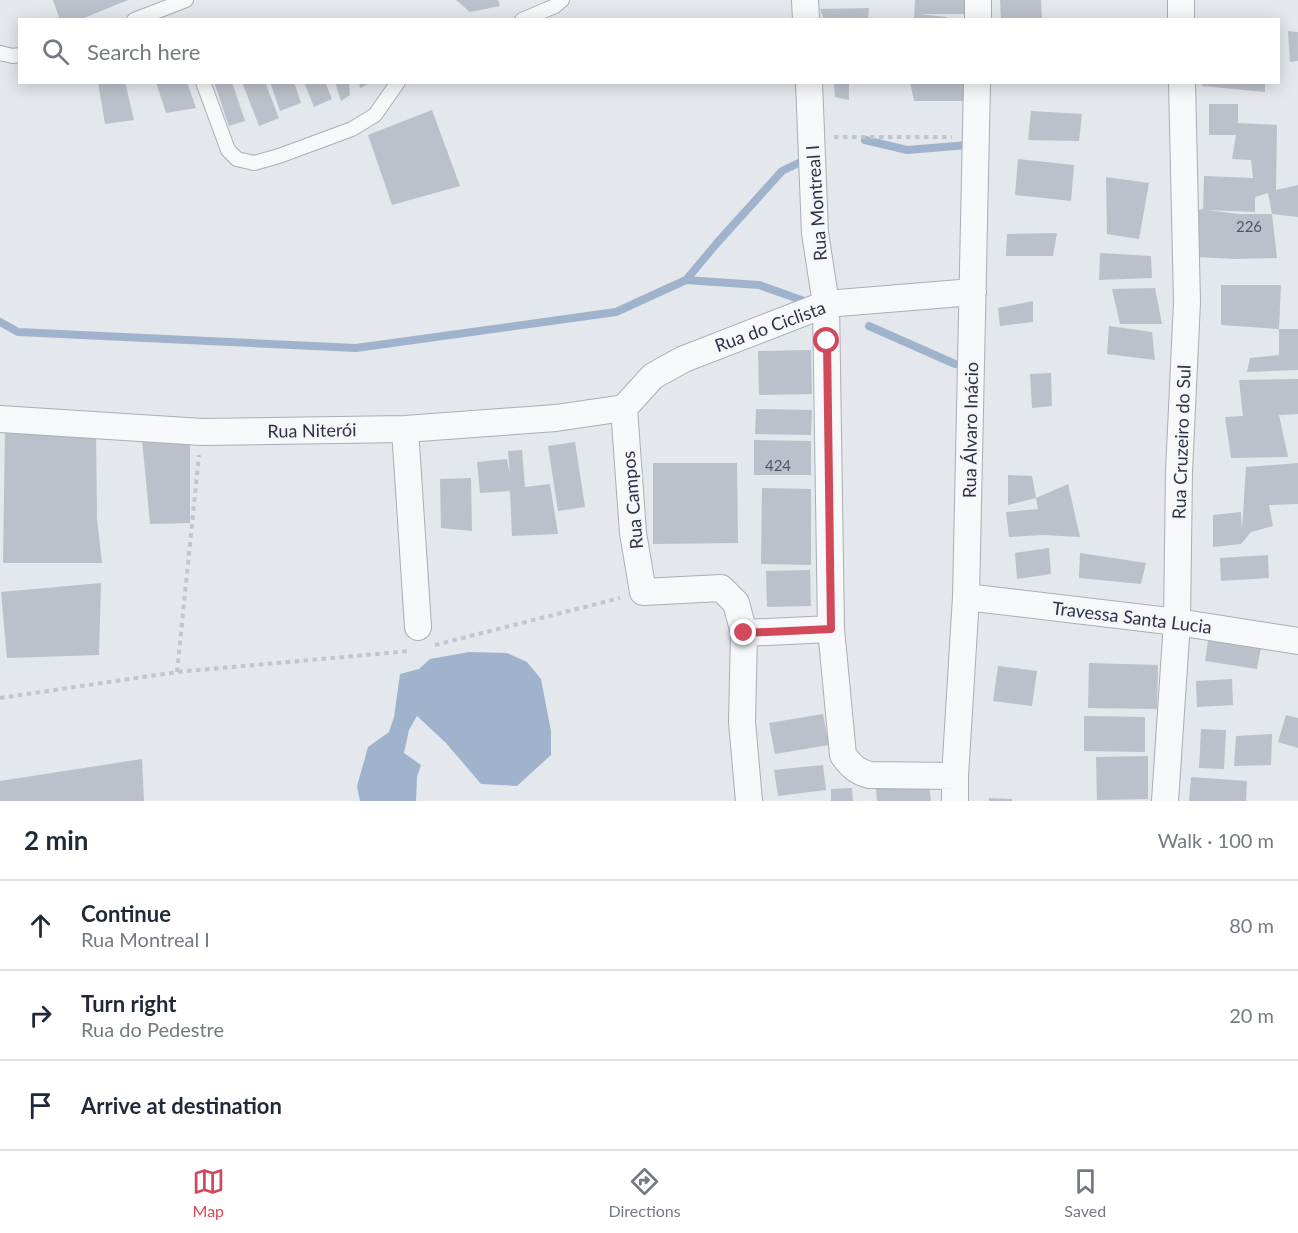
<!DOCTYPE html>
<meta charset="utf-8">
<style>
body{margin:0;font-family:Lato,sans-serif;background:#f6f6f7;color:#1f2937}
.stop{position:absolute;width:18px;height:18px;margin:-14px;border:4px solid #d1495b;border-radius:50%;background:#fff}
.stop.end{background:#d1495b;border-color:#fff;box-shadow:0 2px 6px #0008}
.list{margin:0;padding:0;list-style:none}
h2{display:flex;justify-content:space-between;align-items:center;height:78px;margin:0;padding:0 24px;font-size:26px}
h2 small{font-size:20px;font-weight:400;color:#747a83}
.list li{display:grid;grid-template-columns:39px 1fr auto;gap:18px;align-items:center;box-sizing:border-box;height:90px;padding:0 24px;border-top:2px solid #e0e1e3}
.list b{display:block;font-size:22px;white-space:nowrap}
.list p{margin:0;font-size:20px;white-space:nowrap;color:#747a83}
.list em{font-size:20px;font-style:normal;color:#747a83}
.icon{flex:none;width:33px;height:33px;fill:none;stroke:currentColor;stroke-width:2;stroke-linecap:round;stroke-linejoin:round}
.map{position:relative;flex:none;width:1298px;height:801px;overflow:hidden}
.search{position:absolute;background:#fff;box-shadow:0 3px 15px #0003;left:18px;right:18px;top:18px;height:66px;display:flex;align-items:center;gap:15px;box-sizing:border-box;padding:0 21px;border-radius:0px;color:#747a83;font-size:22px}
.sheet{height:348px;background:#fff}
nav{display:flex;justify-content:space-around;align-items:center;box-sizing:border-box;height:84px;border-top:2px solid #e0e1e3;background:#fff;font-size:16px;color:#747a83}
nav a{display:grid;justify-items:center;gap:3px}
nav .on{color:#d1495b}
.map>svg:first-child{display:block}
.water{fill:#9fb4cc}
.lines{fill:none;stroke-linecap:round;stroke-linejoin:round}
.stream{stroke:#9fb4cc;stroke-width:8}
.building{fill:#bbc0ca;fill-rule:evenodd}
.lane-casing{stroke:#a9aeb7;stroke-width:16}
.street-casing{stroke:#a9aeb7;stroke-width:28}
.path{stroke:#c2c5cb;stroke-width:4;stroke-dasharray:4.5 4.5;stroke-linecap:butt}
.lane{stroke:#f7f8fa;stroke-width:14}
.street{stroke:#f7f8fa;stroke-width:26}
.route{stroke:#d1495b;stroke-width:8}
.labels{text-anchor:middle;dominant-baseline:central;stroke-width:4.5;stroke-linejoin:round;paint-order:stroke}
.number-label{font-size:15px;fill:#4f5766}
.street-label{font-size:18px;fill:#2b3445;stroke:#f4f6f9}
</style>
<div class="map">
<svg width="1298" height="801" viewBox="0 0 1298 801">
<rect width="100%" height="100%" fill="#e4e7ec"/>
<path class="water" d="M469 652 507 653 527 662 541 679 551 731V755L517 786 481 784 446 743 417 716 409 730 404 753 421 765 417 777 416 801H360L357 786 368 747 389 732 394 717 400 674 419 669 430 659Z"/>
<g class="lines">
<path class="stream" d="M865 140 907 150 968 145
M686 280 759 285 804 301
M0 322 18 332 356 348 616 312 686 280 717 243 782 171 805 160
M869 326 955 364"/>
</g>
<path class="building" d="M53 0H128L79 20H60Z
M456 0H498L500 6 470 12Z
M915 0H964V14H918L947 17V20H914Z
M1000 0H1041L1042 20H1001Z
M869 8 868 20H824L820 9Z
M1288 31 1298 32V61L1290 62Z
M98 82H125L134 120 105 124Z
M156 82H187L196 108 166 113Z
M214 82H232L245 121 229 126Z
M242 82H265L279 118 259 126Z
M270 82H294L301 103 280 111Z
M304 82H325L332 99 314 107Z
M335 82H349L350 95 341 101Z
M359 82H372L360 88Z
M834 82H849V100L835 97Z
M910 82H965L966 101H914Z
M1202 82H1265V92L1202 86Z
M1209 104H1238V123L1277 125 1276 190 1298 185V217L1272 214 1277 258 1235 259 1197 257 1198 210 1203 209 1204 176 1253 178 1251 160 1232 159 1236 135H1209ZM1268 193 1272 214H1239L1207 210 1255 212V197Z
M432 110 460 186 392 205 368 135Z
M1031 111 1082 114 1079 141 1028 140Z
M1018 159 1074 165 1071 201 1015 195Z
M1106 177 1149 183 1139 239 1107 234Z
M1057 233 1053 256H1006L1007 234Z
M1100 253 1151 256 1152 278 1099 280Z
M1221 285H1281L1279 329 1221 325Z
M1155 288 1162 324H1120L1112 289Z
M1033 301V322L1000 326 998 308Z
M1109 326 1152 332 1155 360 1107 354Z
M1279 329H1298V370L1247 372 1250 358 1279 355Z
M811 350 812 394 759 395 758 351Z
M1051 373 1052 406 1032 408 1030 374Z
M1298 379V414L1279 415 1288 457 1231 458 1225 417 1243 416 1239 380Z
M756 409 812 410 811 435 755 434Z
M5 430 96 433 97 518 102 563H3Z
M142 439H190V523L150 524Z
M754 440 811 441V475H754Z
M575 442 585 507 558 511 548 446Z
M522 450 525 487 550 484 558 534 512 536 510 491 480 493 477 462 507 459 510 474 508 451Z
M653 463H737L738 543 653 544Z
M1298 463V504L1269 505 1273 526 1251 532 1241 544 1213 547V515L1241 512 1242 530 1246 467Z
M1008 475 1032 476 1036 498 1008 505Z
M471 478 472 531 441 528 440 479Z
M1068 484 1080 537 1043 535 1009 537 1006 512 1038 509 1036 498Z
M762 488 811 489V565L761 564Z
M1049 548 1051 574 1017 579 1015 553Z
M1080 553 1146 563 1141 584 1079 578Z
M1268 555 1269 578 1221 581 1220 558Z
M810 570 811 606 767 607 766 571Z
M101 583 99 655 7 658 1 592Z
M1209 634 1262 642 1257 669 1205 661Z
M1089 663 1158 665 1157 709 1088 708Z
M998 666 1037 671 1032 706 993 701Z
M1232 679 1233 705 1197 707 1196 681Z
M823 714 829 745 775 754 769 723Z
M1286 715 1298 718V748L1278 742Z
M1084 716 1145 717V752L1084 751Z
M1201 729 1226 730 1224 769 1199 768Z
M1272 734 1271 765 1234 766 1236 736Z
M1148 756V799L1097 800 1096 757Z
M142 759 144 801H0V781Z
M823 765 826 790 778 796 774 770Z
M1191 777 1247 781 1246 801H1189Z
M929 784 931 801H877L876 789Z
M852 788 853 801H831V789Z
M989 798 1012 799V801H989Z"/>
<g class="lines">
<g class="lane-casing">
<path id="lane" d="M134 20 186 0
M522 20 555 6 562 0
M0 53 13 56 20 55
M203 82 228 150 237 159 254 163 279 156 352 129 375 115 398 82"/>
</g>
<g class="street-casing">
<path id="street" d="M805 0 806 20
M1181 0V20
M978 20V0
M809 82 815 233 826 304 831 629 843 755C851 766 857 772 870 775L955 776
M624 408 633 533 643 592 721 588 736 603 744 633 831 629
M624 408 653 376 684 359 826 304 973 292
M0 419 202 432 405 429 556 418 624 408
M405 429 418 627
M966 597 1177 622 1298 641
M744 633 742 722 749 801
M955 801V776L966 597 977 82
M1165 801 1177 622 1179 471 1187 302 1182 82"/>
</g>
<path class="path" d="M834 137H952
M435 645 620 598
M177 672 199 455
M0 698 177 672 410 651"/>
<use href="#lane" class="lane"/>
<use href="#street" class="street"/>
</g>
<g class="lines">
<path class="route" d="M744 633 831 629 827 341"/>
</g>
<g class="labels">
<g class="number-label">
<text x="1249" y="226">226</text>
<text x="778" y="465">424</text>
</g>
<g class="street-label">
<text transform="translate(816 203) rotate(-94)">Rua Montreal I</text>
<text transform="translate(770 326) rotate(-20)">Rua do Ciclista</text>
<text transform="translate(312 430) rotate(-1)">Rua Niterói</text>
<text transform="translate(970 430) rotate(-89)">Rua Álvaro Inácio</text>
<text transform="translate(1181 442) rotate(-88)">Rua Cruzeiro do Sul</text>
<text transform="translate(632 500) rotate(-95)">Rua Campos</text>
<text transform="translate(1132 617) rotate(7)">Travessa Santa Lucia</text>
</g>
</g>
</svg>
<div class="stop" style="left:827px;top:341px"></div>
<div class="stop end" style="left:744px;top:633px"></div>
<div class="search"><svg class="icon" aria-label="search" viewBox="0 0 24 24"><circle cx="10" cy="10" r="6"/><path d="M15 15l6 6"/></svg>Search here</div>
</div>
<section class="sheet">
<h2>2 min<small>Walk · 100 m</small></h2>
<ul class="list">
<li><svg class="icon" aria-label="ahead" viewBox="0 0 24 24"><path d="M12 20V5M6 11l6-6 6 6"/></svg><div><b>Continue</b><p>Rua Montreal I</p></div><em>80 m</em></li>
<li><svg class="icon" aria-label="right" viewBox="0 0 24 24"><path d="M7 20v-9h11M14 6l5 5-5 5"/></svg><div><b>Turn right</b><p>Rua do Pedestre</p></div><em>20 m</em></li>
<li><svg class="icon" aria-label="arrive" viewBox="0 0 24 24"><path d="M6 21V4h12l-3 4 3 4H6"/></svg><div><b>Arrive at destination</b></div></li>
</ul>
</section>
<nav>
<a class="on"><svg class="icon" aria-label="map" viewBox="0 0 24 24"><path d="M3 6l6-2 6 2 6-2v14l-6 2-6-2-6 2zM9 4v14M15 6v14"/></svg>Map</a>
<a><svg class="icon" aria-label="directions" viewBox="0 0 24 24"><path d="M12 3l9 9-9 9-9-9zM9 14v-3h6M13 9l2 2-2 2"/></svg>Directions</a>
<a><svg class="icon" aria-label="saved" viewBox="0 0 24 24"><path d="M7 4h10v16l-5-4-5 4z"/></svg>Saved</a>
</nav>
